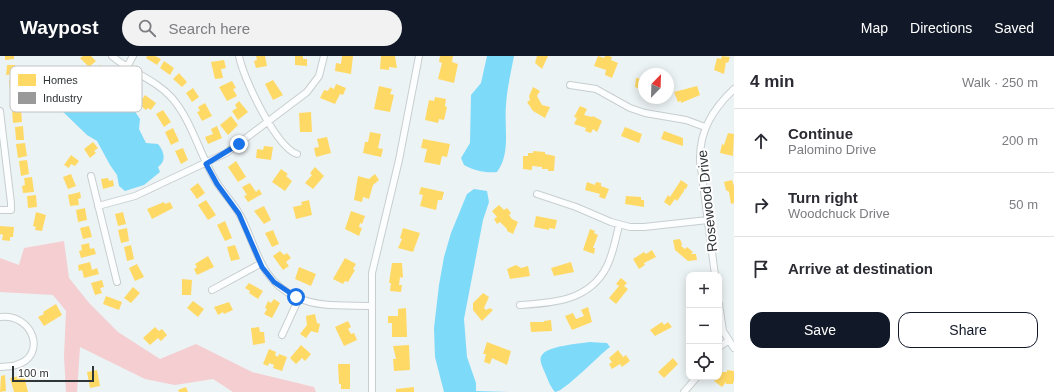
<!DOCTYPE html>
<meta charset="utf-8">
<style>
body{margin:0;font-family:Arial,sans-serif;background:#f2f2f3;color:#2b2b33}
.controls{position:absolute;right:12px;bottom:12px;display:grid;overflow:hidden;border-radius:8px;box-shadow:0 2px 10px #0003}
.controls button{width:36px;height:36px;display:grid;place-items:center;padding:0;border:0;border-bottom:1px solid #e1e1e2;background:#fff;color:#2b2b33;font:20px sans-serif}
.compass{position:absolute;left:638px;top:12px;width:36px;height:36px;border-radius:50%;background:#fff;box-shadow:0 2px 10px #0003;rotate:23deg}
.scale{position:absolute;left:12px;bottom:10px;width:82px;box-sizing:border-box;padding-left:4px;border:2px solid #2f3436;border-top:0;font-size:11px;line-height:14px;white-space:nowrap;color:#2f3436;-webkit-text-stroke:3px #fff;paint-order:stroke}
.stop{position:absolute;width:12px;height:12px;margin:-9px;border:3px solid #1a73e8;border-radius:50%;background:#fff}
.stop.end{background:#1a73e8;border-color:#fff;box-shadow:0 1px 4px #0008}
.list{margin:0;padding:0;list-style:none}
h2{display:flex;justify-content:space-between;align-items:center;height:52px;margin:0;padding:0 16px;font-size:17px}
h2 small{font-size:13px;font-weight:400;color:#7c7c81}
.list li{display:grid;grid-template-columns:26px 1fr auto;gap:12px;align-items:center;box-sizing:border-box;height:64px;padding:0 16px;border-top:1px solid #e1e1e2}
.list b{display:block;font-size:15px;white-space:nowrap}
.list p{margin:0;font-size:13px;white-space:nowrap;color:#7c7c81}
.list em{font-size:13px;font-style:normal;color:#7c7c81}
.actions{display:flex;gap:8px;padding:12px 16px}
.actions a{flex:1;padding:9px 0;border:1px solid #111827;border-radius:12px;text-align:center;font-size:14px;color:#111827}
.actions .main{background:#111827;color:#fff}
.icon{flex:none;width:22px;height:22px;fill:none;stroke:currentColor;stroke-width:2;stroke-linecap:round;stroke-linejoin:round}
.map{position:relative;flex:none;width:734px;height:336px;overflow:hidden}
header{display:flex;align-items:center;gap:24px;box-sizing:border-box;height:56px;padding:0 20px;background:#111827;color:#fff}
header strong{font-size:19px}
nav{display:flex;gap:22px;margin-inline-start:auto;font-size:14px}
.search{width:280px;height:36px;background:#f2f2f3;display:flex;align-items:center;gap:10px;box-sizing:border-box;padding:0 14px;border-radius:22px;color:#7c7c81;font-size:15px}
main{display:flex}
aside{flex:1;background:#fff}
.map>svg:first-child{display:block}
.green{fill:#f4ced0}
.water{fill:#7ddaf9}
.homes{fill:#ffd966}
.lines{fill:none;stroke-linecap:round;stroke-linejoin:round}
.minor-casing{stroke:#c8cecf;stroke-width:8}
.minor{stroke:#fcfdfe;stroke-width:6}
.route{stroke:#1a73e8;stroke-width:5}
.labels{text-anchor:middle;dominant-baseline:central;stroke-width:4;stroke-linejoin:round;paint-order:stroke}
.street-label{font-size:14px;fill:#2f3436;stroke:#fff}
.key{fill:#fff;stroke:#c1c2c3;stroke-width:1}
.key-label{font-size:11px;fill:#2f3436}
</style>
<header>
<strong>Waypost</strong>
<div class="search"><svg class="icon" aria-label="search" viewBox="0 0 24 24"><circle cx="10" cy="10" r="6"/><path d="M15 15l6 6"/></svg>Search here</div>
<nav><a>Map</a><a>Directions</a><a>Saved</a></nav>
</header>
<main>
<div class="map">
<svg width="734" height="336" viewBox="0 0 734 336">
<rect width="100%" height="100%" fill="#ecf3f5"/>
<path class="green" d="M64 185 69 222 90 248 118 276 160 303 196 288 252 316 314 331 316 336H233L213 323 175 329 145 323 80 291 77 336H66L64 300 66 255 53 239 0 236V202L19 209 24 192Z"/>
<path class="water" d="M487 0H514C511 16 507 33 506 49 504 72 511 97 497 116 485 117 475 115 464 109L461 102 470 87 471 39 481 27Z
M64 22 71 29 74 38 80 43 100 50 105 55 110 54 122 37 123 47 134 54 140 63 139 73 146 87 158 88C164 95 167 105 158 111L160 116 144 129 125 135 119 130 117 119 110 109 97 85 87 79 58 51 51 33 54 26Z
M474 133 487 135 489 146 483 164 464 263 467 301 476 327V335L509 336H444L435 301 434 272 439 229 444 201 451 177 467 138Z
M589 286 607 287 610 291C599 299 564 336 555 336 550 330 548 324 545 317 543 311 538 304 542 299 547 290 578 288 589 286Z"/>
<path class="homes" d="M5 0H14V3L5 4Z
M83 0H91L96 5 89 11 80 2Z
M147 0H155L161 3 157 9 146 2Z
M256 0H265L267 10 256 12 254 5 257 4Z
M295 0H303V3H307V10L295 9Z
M342 0H353L351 18 335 15 336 7 341 8Z
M381 0H395L397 12 389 11V14L380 13Z
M440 0H453L452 6 458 8 454 27 438 23 442 7 439 6Z
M537 0H548L542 13 535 7Z
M598 0 604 2 605 0H609L612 1 611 4 618 7 612 22 605 19 606 14 594 10Z
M722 0 730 1 728 7 726 6 724 18 714 14 717 2 721 3Z
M224 4 226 12 221 13 223 22 215 23 211 6Z
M164 5 174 12 170 19 160 12Z
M7 9H15L16 18 6 19Z
M99 9 110 18 103 25 93 16Z
M179 17 187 26 182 31 173 23Z
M636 22 643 23 644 35 635 31Z
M9 24H18V33L10 34Z
M273 24 283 39 273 44 265 28Z
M232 25 236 32 233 33 237 40 227 45 219 31Z
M336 28 346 32 343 39 340 38 335 48 320 42 324 34 328 35 330 31 334 33Z
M379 30 392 33 390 38 394 39 390 56 374 53Z
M697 30 700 39 681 47V45L678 46 674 36Z
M533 31 540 35 537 40 542 49 550 51 545 62 533 55 527 46 530 44 529 40Z
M193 32 199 41 192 46 186 37Z
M145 39 156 47 151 54 148 52 146 54 141 50 143 48 140 46Z
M435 41 446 43 445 50 447 51 444 64 439 63 438 67 425 64 429 44 434 45Z
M239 45 248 56 238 64 232 55 237 52 235 49Z
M205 47 212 60 202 65 197 56 200 55 198 51Z
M580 50 587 53 584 59 592 61 593 60 602 65 597 76 593 73 591 77 585 75 586 72 574 68 577 62 574 61Z
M21 52 22 66 13 67 12 53Z
M163 54 171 66 164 71 156 58Z
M311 56 312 76H300L299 57Z
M231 60 238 69 228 79 220 69Z
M23 70 24 84H16L15 71Z
M217 70 222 82 208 88 205 81 213 78 211 73Z
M625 71 642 78 639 87 621 80Z
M173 72 179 85 171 89 165 76Z
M664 75 683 82V90L661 83Z
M370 76 381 78 378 92 383 93 381 101 363 97 365 86H368Z
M728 77 734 78 733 100 720 97 722 88 724 89Z
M327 81 331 97 316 101 314 92 319 91 317 83Z
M423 83 450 88 447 101 442 100 440 109 424 106 427 93 421 92Z
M93 86 98 92 94 95 96 97 90 102 84 93Z
M25 87 27 100 18 102 16 88Z
M264 90 273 91 271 104 256 102 257 93 263 94Z
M183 92 188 104 181 108 175 95Z
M533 95 545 96V98L555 100 554 115H548V113H542V111L532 110V114L523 113V100H528V97H533Z
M71 99 79 105 75 110 71 108 69 112 64 109Z
M27 104 29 118 21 120 19 105Z
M236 105 246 121 238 126 228 111Z
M315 111 324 120 313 133 305 127 312 119 310 117Z
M281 113 288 118 286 120 292 125 285 135 272 126Z
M71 118 76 130 68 133 63 121Z
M375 118 379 124 373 129 369 143 363 141 362 146 354 144 358 120 369 123Z
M32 121 34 136 23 137 22 130 25 129 24 122Z
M108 122 109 125 113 124 114 130 103 133 101 123Z
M681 124 688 129 685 134 684 132V135L677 145 675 143 670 150 664 146 668 139 670 141Z
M732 124 734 130V147L731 148 729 136 726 134 724 126Z
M587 126 595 129 596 126 601 127V130L609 133 605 143 599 141 600 138 585 134Z
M198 127 205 137 197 143 190 133Z
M250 127 256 136 259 133 262 138 248 146 244 140 247 139 242 131Z
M421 131 444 136 442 144H438L436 154 420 150 423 139 419 138Z
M80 136 81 142 78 143 79 149 70 150 68 139Z
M36 139 37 151 28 152 27 140Z
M626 140 641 141V144H644V151L625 148Z
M206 144 216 159 208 164 198 149Z
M309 144 312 159 296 163 293 151 302 149 301 146Z
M164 146 165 148 170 146 173 152 152 163 147 153Z
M499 149 504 154 507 152 511 157 509 159 512 163 518 166 513 178 507 175V173L500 166 497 168 494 163 497 161 492 155Z
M264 150 271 164 264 168 254 155Z
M85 152 87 164 78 166 76 154Z
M351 155 365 160 362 168 360 167 359 171 362 172 359 180 345 173Z
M36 156 46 159 42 175 35 174 36 171 33 170Z
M123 156 126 168 118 170 115 158Z
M536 160 557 164 555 173 549 172V174L534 171Z
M225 165 232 182 225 185 217 169Z
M0 170 14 171 13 181H10V185L2 184 3 179 0 178Z
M89 170 92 181 83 183 80 172Z
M127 172 129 185 121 187 118 174Z
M403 172 420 177 413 196 398 192 402 183 400 182Z
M590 173 595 175 594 177 598 179 593 192H595L594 198 583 194Z
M273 174 279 188 272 191 265 177Z
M680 183 682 188 681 190 685 193 687 191 693 196 691 198H696L697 204 688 205 675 194 673 184Z
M89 187 90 193 94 192 96 198 81 202 79 195 82 194 81 189Z
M131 189 134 203 127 205 124 191Z
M235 189 240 203 231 205 227 191Z
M652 194 656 201 644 207 645 209 639 213 633 203 644 196 646 198Z
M280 195 284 199 287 197 291 202 286 206 289 210 283 214 273 200Z
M208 200 214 211 197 219 194 213 197 211 195 208Z
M345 202 356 208 353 213 355 214 348 226 345 225 343 228 333 223Z
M90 206 92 214 97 212 99 218 84 222 82 214 79 215 78 209Z
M571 206 574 216 554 220 551 212Z
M392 207H402L403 222 400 221 399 229H402L401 236 390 235 391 227H389Z
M137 208 144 221 135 225 129 212Z
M516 209 521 212 528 210 530 220 510 223 507 213Z
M299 211 316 218 311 230 295 223Z
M621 222 627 227 624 230 628 233 616 248 609 242 619 230 616 228Z
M182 223 192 224 191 239H182Z
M102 224 104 231 100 232 102 237 95 239 91 227Z
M249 227 263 235 258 243 249 237 250 235 245 232Z
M133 231 140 237 131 247 124 242Z
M483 237 489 241 484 252 486 254 490 252 493 254 482 265 473 254V247Z
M106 240 122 246 119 254 103 248Z
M274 243 280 247 272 262 264 258 267 253 265 252 268 245 271 247Z
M193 245 204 253 198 261 187 252Z
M229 246 233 254 224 258 223 256 218 259 214 251Z
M56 248 62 259 44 270 38 261 44 258 43 256Z
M588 251 592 266 572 274 565 260 573 257 576 263 584 260 581 254Z
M406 252 407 281H392V267H388V260H398V253Z
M315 258 317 267 320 268 318 277 311 275 306 282 300 278 307 269 306 260Z
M551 264 552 275 531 276 530 266H544V265Z
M348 265 351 271 348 273 351 278 354 277 357 284 344 290 335 271Z
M662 266 664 269 668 266 672 271 655 280 650 274Z
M155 271 159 275 162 273 167 279 161 285 158 282 150 289 143 282Z
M259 271 260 276H264L265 287 253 289 251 272Z
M487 286 511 295 507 309 492 302 490 308 484 306 486 298H483Z
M301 289 311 298 305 305 302 302 296 308 290 302Z
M409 289 410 314 394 315 393 303H396L393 290Z
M269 293 276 296 275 299 278 301 279 298 287 301 282 315 273 312 274 309 269 307 268 310 263 308Z
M618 294 623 301 626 299 630 305 622 311 620 308 612 313 609 308 612 306 609 302Z
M673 302 678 308 664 322 658 316Z
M338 308H350V333H341V328H339Z
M97 314 100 330 90 332 87 316Z
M727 314 734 315V327L733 325V328H726V326L722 331 714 325 722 316H727Z
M5 319 6 335 0 336 1 320Z
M24 319 28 336H14L10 322Z
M186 331 188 336H179L178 334Z
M414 331V336H396V333Z"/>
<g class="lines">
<g class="minor-casing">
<path id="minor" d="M112 0C130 16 155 23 172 42 191 64 199 96 214 122 221 135 233 146 240 159 257 191 259 224 296 241 319 252 347 249 371 250
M239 0C243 22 276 91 297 98
M127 11 133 0
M570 29 596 33 630 52 645 57 686 64 705 71
M0 55 11 147V154H0
M91 120 117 226
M537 138 576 151 611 166 630 171H644L708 164
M98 150 135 140 226 97 307 36 319 20 324 0
M715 219 700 105C699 75 713 53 734 33
M212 234 260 208
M719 248 723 275 734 292
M520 249C553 247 590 245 607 210 613 198 616 182 619 169
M0 261C33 257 48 300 16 309 11 311 5 310 0 311
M282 279 299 242
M719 291 728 285
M372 336V217L399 104 419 0
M684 336 697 321"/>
</g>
<use href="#minor" class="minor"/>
</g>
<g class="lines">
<path class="route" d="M239 88 206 108 217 128 239 158 262 211 274 226 296 241"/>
</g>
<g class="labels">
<g class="street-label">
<text transform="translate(707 145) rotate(-96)">Rosewood Drive</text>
</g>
</g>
<rect x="10" y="10" width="132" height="46" rx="6" class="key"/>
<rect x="18" y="18" width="18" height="12" fill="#ffd966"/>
<rect x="18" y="36" width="18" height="12" fill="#999"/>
<g class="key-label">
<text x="43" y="28">Homes</text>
<text x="43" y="46">Industry</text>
</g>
</svg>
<div class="controls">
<button>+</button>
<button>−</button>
<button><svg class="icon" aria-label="locate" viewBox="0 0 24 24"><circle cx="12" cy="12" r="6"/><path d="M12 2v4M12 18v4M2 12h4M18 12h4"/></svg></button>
</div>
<svg class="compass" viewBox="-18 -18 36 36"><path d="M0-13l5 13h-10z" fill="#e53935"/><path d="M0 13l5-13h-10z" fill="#7c7c81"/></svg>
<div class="scale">100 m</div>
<div class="stop" style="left:296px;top:241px"></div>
<div class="stop end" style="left:239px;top:88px"></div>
</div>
<aside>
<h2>4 min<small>Walk · 250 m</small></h2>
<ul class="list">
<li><svg class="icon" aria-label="ahead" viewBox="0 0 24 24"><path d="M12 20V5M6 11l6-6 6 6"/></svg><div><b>Continue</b><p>Palomino Drive</p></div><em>200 m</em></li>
<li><svg class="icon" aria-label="right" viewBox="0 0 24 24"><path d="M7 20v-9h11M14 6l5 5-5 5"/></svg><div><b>Turn right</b><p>Woodchuck Drive</p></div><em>50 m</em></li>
<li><svg class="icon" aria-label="arrive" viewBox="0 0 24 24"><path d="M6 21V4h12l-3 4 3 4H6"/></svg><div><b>Arrive at destination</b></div></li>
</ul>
<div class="actions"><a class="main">Save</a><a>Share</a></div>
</aside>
</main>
